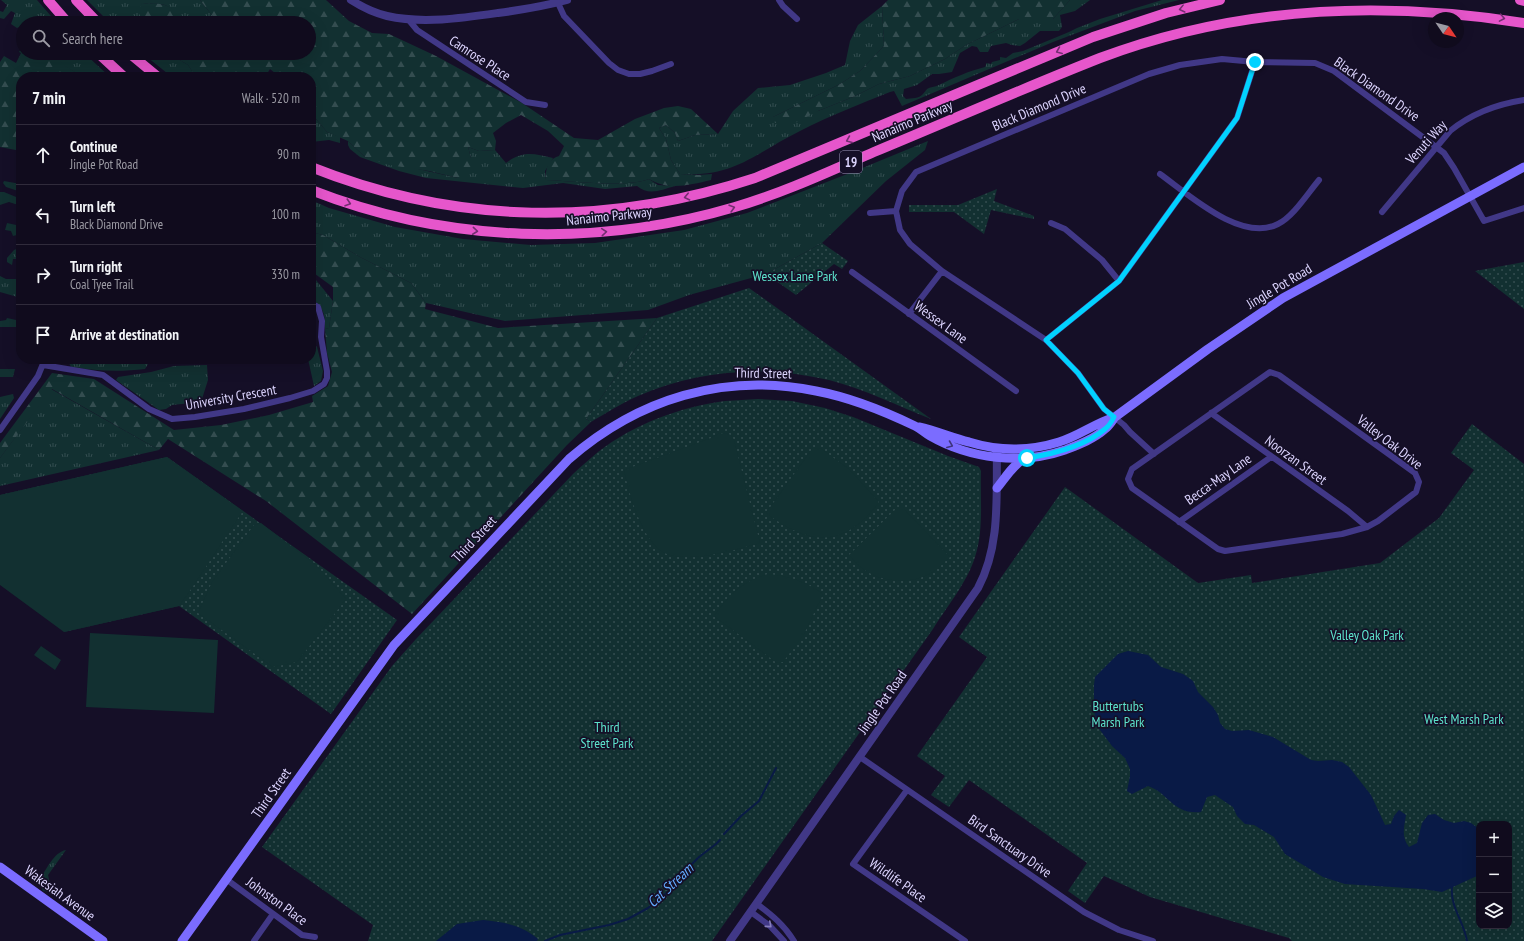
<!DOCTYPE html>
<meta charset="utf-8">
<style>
body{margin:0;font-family:"PT Sans Narrow",sans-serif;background:#191426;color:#f1f3f6}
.controls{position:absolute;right:12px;bottom:12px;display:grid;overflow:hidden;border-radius:8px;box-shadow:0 4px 16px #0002}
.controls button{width:36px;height:36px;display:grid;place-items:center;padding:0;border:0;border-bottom:1px solid #302b3b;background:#100b1d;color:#f1f3f6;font:20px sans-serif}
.compass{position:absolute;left:1428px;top:12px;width:36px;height:36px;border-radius:50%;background:#100b1d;box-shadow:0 4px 16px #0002;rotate:125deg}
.stop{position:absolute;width:12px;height:12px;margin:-9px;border:3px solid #01d2ff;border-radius:50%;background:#fff}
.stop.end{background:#01d2ff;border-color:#fff;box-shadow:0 1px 4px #0008}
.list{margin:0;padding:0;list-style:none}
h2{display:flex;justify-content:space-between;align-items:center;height:52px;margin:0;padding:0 16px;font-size:17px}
h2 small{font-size:13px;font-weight:400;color:#9c9ba4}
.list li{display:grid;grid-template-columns:26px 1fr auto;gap:12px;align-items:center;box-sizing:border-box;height:60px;padding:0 16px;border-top:1px solid #302b3b}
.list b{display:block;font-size:15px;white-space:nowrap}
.list p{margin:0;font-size:13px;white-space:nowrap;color:#9c9ba4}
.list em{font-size:13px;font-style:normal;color:#9c9ba4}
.icon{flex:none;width:22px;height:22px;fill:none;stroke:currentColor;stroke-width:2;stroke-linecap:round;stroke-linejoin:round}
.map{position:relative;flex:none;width:1524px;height:941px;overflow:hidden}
.search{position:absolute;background:#100b1d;box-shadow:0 4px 16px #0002;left:16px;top:16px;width:300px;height:44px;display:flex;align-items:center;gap:10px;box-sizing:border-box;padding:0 14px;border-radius:22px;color:#9c9ba4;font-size:15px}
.panel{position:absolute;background:#100b1d;box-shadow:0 4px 16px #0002;left:16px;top:72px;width:300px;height:292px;border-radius:16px}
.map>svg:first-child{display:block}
.grass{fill:url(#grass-tufts)}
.forest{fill:url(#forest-firs)}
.park{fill:url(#park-dots);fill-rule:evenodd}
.garden{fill:#123031}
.water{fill:#091a46}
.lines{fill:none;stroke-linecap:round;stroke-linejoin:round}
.stream{stroke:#091a46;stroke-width:2}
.minor{stroke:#413887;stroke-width:6}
.tertiary{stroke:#413887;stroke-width:8}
.secondary{stroke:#7b6cff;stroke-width:9}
.trunk{stroke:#e656cb;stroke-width:10}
.oneway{stroke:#732f71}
.oneway2{stroke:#3e347d}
.oneway3{stroke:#877fbd}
.route{stroke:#01d2ff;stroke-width:5}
.labels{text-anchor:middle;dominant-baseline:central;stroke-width:3.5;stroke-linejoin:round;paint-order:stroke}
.shield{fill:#150f27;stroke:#a19abe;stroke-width:1}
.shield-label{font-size:13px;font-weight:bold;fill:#ddd5ff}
.street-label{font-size:14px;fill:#ddd5ff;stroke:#150f27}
.park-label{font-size:14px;fill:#5de3cc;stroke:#150f27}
.water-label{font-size:15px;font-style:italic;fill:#63abff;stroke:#150f27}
</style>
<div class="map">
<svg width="1524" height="941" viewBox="0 0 1524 941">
<defs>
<pattern id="grass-tufts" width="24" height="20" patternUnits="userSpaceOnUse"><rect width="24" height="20" fill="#123031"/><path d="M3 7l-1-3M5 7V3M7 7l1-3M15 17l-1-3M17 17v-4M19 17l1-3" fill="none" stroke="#344d50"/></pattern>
<pattern id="forest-firs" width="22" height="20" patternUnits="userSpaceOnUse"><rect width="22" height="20" fill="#123031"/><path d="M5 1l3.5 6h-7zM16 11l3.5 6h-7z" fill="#344d50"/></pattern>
<pattern id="park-dots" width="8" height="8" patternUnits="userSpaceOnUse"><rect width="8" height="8" fill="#123031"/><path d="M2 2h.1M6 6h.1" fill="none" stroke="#344d50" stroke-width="1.8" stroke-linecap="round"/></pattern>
</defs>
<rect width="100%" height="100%" fill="#150f27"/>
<path class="grass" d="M1 0H37L57 23H23V29L19 27 17 28 11 24 15 13 11 11 4 19 0 18V11L3 12 7 5Z
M87 0H200L218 23H182C168 1 167 5 142 3L140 18 143 23H110Z
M1070 0H1090L1075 11 1060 15 1062 27 1059 31H1040L1025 43 1020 46 1012 45 1006 43 991 46 988 52H980L977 47 972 46 960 53 952 72 939 74H932L917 85 904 89 903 96 906 99C912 98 919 99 923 94 924 93 927 89 927 89 930 87 935 87 939 85 953 78 969 71 985 67L986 65V63L991 64 992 62 1000 60V57L1006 58 1013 53 1023 51 1069 32 1077 28 1100 19 1162 0H1179L1135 11 1053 42 902 106 894 91 890 92C860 104 829 116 800 131 755 153 735 178 680 174L671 160 666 139 659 128 666 125 675 133 678 141 695 135 718 134 733 111 758 88 790 85 826 73 845 65 850 41 858 25 882 6 884 46 860 71 840 84 773 117 818 111 853 97 879 84 910 76 945 59 966 45 1019 19H1053Z
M54 53H84L110 77H83L63 65Z
M142 53H170L173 56 188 65 196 77H172Z
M311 113 327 132 340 137V143L329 140 311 142Z
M348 141 365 157 458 178 471 158 468 147 479 151 495 150 506 163C523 150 534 154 553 158L545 171 546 180C573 181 625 188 649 179L658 185 675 186C661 190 649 196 637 186L605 189 563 183 523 188 426 178 399 171 360 157 350 149 348 145Z
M928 141 925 150 886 181 822 243 766 274 689 295 648 310 505 321 426 303 411 283 360 257 323 235 311 232V200L329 208 395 227 463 239 531 245 595 243 684 230 747 213 855 171Z
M21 247V259H13L12 265 7 262V258L14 250Z
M0 276 6 279H21V298L0 292Z
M316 280 333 301 329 328 325 329C325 314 324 308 311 298L313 285 316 286Z
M311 343 317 347 323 371 321 381 314 386 308 359H311Z
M72 359 78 361 86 359H151L145 369C120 372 96 371 71 367L69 363 76 361 72 360Z
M207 365 208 380 201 402 172 405 166 409 159 410 116 380 118 377 151 372 174 366Z
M0 369H15L13 377H0Z
M51 389 159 450 0 486V458Z
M13 394 14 398 0 419V397Z
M66 850 48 875 52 892 43 891 39 881 40 879C46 870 54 852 66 850Z"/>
<path class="forest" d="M200 0H326L349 21 372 33 389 34 436 56 522 103 574 138 598 140 635 119 664 108 678 106 691 109 718 134 695 135 678 141 675 133 666 125 659 128 666 139 671 160 680 174 698 175 712 174 711 180C689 185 669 191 649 179 625 188 573 181 546 180 545 169 548 159 559 156L564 146 548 131 521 115 506 123 493 133 496 141 495 150 479 151 468 147 471 158V174L458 178 429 171 389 165 365 157 348 141 327 132 312 114 311 77H280L270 69 265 77H196L188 65 173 56 170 53H309V23H218Z
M888 0H1070L1053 19H1019L966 45 945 59 910 76 879 84 853 97 818 111 793 124 775 123 773 117 840 84 860 71 884 46 882 6Z
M142 3C161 4 174 2 182 23H143C139 16 138 10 142 3Z
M23 45V53H54L64 65 83 77H21V151L0 147V62L4 56 16 63 21 53 19 52Z
M311 232 323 235 360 257 411 283 426 303 425 309 498 328 657 318 586 419 591 422 567 445 412 614 266 501 168 439 159 450 52 389 0 458V443L52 373 94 379 174 430 221 425 269 415 313 402 312 396 328 386 332 372 327 353 325 329 329 328 333 301V287L311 271Z"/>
<path class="park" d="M997 189 994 201 1034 216V219L991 210 984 234 954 212H909V205H958Z
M822 243 848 261 842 269 834 264 796 295 766 274Z
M1524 262V309L1475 271Z
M749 288 931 419C898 406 864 389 829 380 766 365 698 370 638 396 622 403 606 413 591 422L586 419 657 318Z
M758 399 792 401 825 408 853 417 948 456 979 467 981 471C980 499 984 530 975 557 968 581 946 608 933 629L712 941H368L373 925 262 847 392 666 416 639 573 474C581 466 590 459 598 452 634 424 680 407 725 401 736 400 747 400 758 399Z
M1472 424 1524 464V941H1292L1289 938 1150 897 1104 876 1085 903 1068 891 1087 863 969 780 949 807 931 795 945 776 917 756 987 657 959 637 1065 487 1198 583 1251 575 1252 583 1380 563 1439 518 1474 470 1451 453ZM1479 824H1509V926H1479Z
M167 457 397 620 331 714 179 606 64 632 0 495Z"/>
<path class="garden" d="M4 181 21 184V192L6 187 3 183Z
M0 192H4L21 199V206L9 202 0 205Z
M7 223 21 226V232L17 235 13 236 11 231 5 230Z
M7 318 21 321V327H0V321L6 320Z
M724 433 731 435 734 440 760 543C733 550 697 562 670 555 643 548 629 493 624 470L711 438 718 434Z
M820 448 849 469 879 502C844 549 810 546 766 513L812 449Z
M167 457 243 511C221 542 202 575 179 606L64 632 0 585V495Z
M896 509H904L950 557C945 561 941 566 936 570 915 585 882 584 862 568 857 565 853 559 849 555Z
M261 523 316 565 346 599 297 662 273 667 198 613 212 582 254 525Z
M768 574C790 576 806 582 823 594L804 634 783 662 777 663 714 616C732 592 740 583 768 574Z
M90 633 218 640 214 713 86 707Z
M41 646 61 660 55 670 34 655Z"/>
<path class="water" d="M1128 651 1148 655 1161 667 1183 674 1193 681 1198 692 1213 707 1218 715 1220 723 1225 729 1232 731 1249 730 1273 737 1311 760 1318 761 1332 760 1342 762 1349 767 1371 795 1385 825 1391 824 1394 816 1399 810 1406 815C1404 827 1401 837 1409 847L1417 843 1422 823 1428 815 1435 814 1444 820 1454 823 1464 821 1471 823 1479 829V875L1442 892 1423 889 1345 884 1323 877 1285 854 1274 837 1254 825 1245 824 1237 816 1233 807 1215 795 1207 797 1201 812C1173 815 1169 793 1148 786L1132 794 1127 791 1130 776V769L1125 758 1112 746 1100 730 1094 712V685L1095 677 1118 654Z
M483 920C503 922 522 925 538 939L537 941H436L457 924Z"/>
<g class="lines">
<path class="stream" d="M724 834 741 816 759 801 776 768
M1452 887C1450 907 1464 922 1467 941
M545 941 560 935 609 925 628 919 648 908 669 891 683 873 699 857 716 844 720 840"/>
<path class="minor" d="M779 0 783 6 797 19
M558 3 564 16 609 63 618 70 629 74H640L652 71 671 64
M408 19 417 30 526 102 545 105
M1160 174C1188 194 1241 243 1278 224 1293 217 1308 193 1319 180
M1382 212 1450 131C1471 114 1498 104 1524 100
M870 213 896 211
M1051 223 1065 229 1102 260 1119 281
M852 272 1016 391
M909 314 942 271
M1046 340 1119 281 1237 118 1255 62
M43 365 103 375 149 409 172 419 195 417 244 409 290 398 313 391 324 384 327 378V371L321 337 322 321 318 307 311 303
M1270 372 1279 375 1415 473 1419 482 1416 492 1378 521 1367 527 1342 534 1225 551 1218 549 1132 488 1128 479 1132 469Z
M1211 413 1348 511 1367 527
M0 430 38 376 45 359
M1154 454 1130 432 1124 425 1104 409 1078 373 1046 340 942 271 910 244 900 230 896 211 902 191 916 172 1149 74 1180 65 1222 59 1255 62 1315 63 1334 71 1444 153 1454 168 1484 221 1524 208
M1179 522 1271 457
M860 757 1084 912 1119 930 1153 941
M907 790 853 864 965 941
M226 879 302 935 315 937
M757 904C772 915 784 925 794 941
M751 912 770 926 784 941
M254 941 273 914"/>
<path class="tertiary" d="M351 0C362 7 374 13 387 16 422 24 463 18 498 13 521 10 545 6 567 0
M730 941 978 588C1001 545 996 495 997 448"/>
<path class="secondary" d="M919 427C937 431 952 438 969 442 998 451 1030 451 1059 442 1079 436 1095 423 1115 417L1208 349 1283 298 1524 167
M997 488C1006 477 1012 466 1025 458
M0 867 103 941
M182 941 394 645 569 459C638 399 724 372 816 391 848 397 886 412 915 426 921 429 925 433 930 436 970 459 1022 465 1065 450 1078 445 1094 439 1105 429 1109 426 1112 421 1115 417"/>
<path class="trunk" d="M48 0 68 23
M76 0 98 23
M1520 0 1524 1
M98 53 124 77
M129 53 158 77
M311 167C456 225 607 227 755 178L1093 37 1166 13 1220 0
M311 190C446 243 596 248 735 207 783 193 828 172 874 152 949 121 1024 88 1100 58 1238 6 1380 0 1524 23"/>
</g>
<defs><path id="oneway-chevron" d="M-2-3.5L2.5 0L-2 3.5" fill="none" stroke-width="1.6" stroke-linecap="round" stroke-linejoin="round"/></defs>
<g class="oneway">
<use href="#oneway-chevron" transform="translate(1182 9) rotate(166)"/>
<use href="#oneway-chevron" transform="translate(1502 18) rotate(10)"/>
<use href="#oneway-chevron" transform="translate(1059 51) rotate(157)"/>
<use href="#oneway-chevron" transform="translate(849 140) rotate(157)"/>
<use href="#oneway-chevron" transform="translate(687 197) rotate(167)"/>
<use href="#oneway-chevron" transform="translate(348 203) rotate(18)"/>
<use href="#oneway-chevron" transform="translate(732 208) rotate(-16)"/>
<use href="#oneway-chevron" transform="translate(475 231) rotate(6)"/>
<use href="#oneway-chevron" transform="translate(604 232) rotate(-5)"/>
</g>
<use class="oneway2" href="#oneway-chevron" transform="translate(950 445) rotate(22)"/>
<use class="oneway3" href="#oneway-chevron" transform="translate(769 925) rotate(41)"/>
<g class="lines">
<path class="route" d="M1027 458C1053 454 1084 447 1105 429 1109 426 1112 421 1114 417L1104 409 1078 373 1046 340 1119 281 1237 118 1255 62"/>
</g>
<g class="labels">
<rect class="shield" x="840" y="151" width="22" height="22" rx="3"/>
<g class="shield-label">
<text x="851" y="162">19</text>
</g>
<g class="street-label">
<text transform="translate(480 58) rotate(33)">Camrose Place</text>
<text transform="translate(1377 89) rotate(35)">Black Diamond Drive</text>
<text transform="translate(1039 107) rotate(-23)">Black Diamond Drive</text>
<text transform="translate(912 121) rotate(-23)">Nanaimo Parkway</text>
<text transform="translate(1426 142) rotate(-48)">Venuti Way</text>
<text transform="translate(609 216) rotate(-6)">Nanaimo Parkway</text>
<text transform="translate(1279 286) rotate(-31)">Jingle Pot Road</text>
<text transform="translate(941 322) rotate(36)">Wessex Lane</text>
<text transform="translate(763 373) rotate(1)">Third Street</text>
<text transform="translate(231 397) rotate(-10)">University Crescent</text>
<text transform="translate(1390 442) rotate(38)">Valley Oak Drive</text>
<text transform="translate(1296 460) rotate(36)">Noorzan Street</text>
<text transform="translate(1218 479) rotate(-35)">Becca-May Lane</text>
<text transform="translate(474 539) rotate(-47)">Third Street</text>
<text transform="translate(882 702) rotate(-55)">Jingle Pot Road</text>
<text transform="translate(271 793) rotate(-55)">Third Street</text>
<text transform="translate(1010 846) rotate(35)">Bird Sanctuary Drive</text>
<text transform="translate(898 880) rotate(35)">Wildlife Place</text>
<text transform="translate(60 893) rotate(36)">Wakesiah Avenue</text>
<text transform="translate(277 901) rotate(36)">Johnston Place</text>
</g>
<g class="park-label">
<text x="795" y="276">Wessex Lane Park</text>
<text x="1367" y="635">Valley Oak Park</text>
<text x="1118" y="706">Buttertubs<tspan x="1118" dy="16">Marsh Park</tspan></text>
<text x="1464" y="719">West Marsh Park</text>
<text x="607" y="727">Third<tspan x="607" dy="16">Street Park</tspan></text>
</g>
<g class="water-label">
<text transform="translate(670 885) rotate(-43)">Cat Stream</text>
</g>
</g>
</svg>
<div class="controls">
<button>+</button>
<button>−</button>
<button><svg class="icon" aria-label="layers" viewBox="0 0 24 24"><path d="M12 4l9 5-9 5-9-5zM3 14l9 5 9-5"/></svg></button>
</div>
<svg class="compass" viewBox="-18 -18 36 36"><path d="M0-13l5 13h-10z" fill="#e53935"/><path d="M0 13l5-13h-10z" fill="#9c9ba4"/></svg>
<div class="stop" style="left:1027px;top:458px"></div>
<div class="stop end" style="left:1255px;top:62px"></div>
<div class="search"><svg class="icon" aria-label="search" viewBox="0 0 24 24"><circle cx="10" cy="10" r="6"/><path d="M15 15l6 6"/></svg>Search here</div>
<section class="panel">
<h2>7 min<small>Walk · 520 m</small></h2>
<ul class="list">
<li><svg class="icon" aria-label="ahead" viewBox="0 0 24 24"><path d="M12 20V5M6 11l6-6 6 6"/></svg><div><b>Continue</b><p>Jingle Pot Road</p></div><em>90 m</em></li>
<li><svg class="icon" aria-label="left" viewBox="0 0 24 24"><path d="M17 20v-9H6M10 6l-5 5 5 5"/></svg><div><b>Turn left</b><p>Black Diamond Drive</p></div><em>100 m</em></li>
<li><svg class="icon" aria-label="right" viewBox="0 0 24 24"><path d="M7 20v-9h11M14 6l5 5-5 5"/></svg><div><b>Turn right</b><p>Coal Tyee Trail</p></div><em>330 m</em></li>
<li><svg class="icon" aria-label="arrive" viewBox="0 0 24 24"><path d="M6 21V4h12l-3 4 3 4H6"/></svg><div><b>Arrive at destination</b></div></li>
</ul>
</section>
</div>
